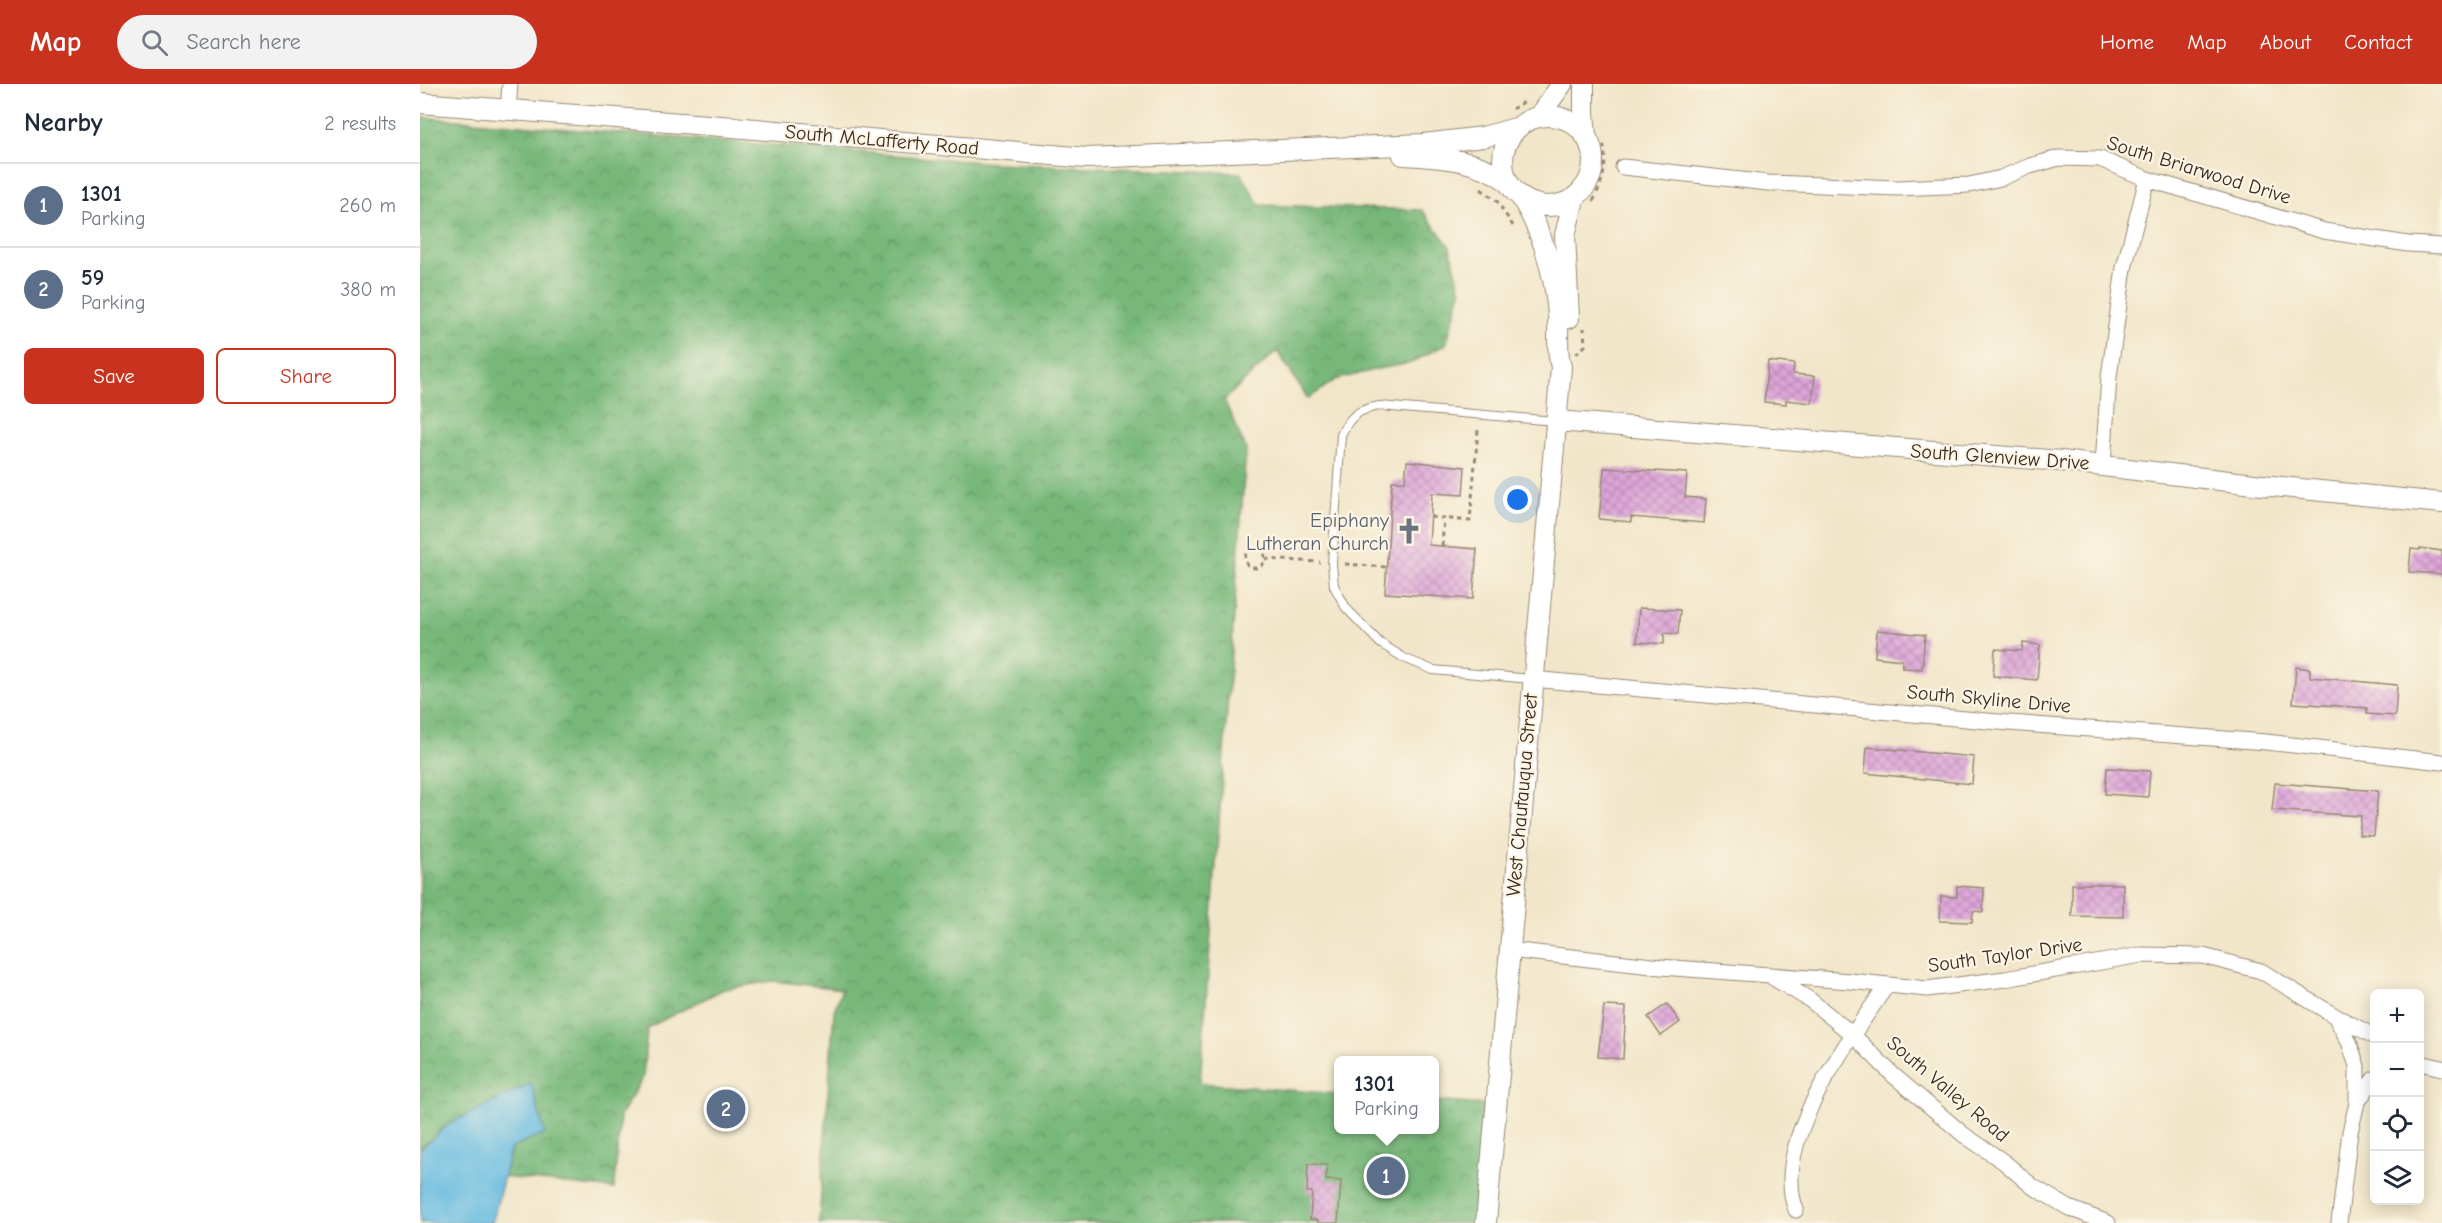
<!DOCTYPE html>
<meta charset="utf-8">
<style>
body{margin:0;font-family:"Comic Neue",sans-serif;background:#f2f2f3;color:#1f2937}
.controls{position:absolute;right:18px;bottom:18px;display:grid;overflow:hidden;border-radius:9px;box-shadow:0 3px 15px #0003}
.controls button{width:54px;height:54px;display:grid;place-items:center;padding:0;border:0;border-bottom:2px solid #e0e1e3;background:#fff;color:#1f2937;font:30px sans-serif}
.you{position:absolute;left:1098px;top:416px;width:21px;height:21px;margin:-15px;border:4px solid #fff;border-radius:50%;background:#1a73e8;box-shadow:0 0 0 9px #1a73e833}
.badge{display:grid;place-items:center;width:39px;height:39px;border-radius:50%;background:#c8321e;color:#fff;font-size:20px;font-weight:700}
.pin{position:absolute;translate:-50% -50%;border:3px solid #fff;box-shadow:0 2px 6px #0006}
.popup{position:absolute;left:914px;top:972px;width:105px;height:78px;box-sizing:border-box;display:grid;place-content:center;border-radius:9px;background:#fff;filter:drop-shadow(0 2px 4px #0005);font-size:20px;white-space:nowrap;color:#747a83}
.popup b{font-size:22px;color:#1f2937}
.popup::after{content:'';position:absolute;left:50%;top:100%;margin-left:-12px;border:12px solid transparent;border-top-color:#fff}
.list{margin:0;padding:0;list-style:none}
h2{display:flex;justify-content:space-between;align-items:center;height:78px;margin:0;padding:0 24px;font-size:26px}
h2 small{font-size:20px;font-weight:400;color:#747a83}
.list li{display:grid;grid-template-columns:39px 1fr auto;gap:18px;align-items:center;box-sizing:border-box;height:84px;padding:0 24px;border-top:2px solid #e0e1e3}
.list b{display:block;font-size:22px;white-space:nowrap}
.list p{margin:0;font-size:20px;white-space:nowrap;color:#747a83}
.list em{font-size:20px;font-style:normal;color:#747a83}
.actions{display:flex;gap:12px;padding:18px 24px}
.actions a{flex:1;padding:14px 0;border:2px solid #c8321e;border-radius:9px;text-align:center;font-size:21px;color:#c8321e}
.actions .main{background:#c8321e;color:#fff}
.icon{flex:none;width:33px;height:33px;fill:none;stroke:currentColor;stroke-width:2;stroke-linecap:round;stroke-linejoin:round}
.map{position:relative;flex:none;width:2022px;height:1139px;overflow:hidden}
header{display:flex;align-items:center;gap:36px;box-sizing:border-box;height:84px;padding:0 30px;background:#c8321e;color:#fff}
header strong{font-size:28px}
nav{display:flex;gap:33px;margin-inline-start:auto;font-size:21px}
.search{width:420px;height:54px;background:#f2f2f3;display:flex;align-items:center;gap:15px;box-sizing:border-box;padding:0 21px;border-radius:33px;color:#747a83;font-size:22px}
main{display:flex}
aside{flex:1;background:#fff}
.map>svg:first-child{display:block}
.forest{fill:url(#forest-crowns);stroke:#59714c;stroke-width:1.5}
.water{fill:#63bae0;stroke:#4f727f;stroke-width:1.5}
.building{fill:url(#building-cross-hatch)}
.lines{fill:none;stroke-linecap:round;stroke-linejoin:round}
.service-casing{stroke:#968874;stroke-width:10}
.minor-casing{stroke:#968874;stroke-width:17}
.tertiary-casing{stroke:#968874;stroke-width:22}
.path{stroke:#968874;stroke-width:3;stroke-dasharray:4.5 4.5;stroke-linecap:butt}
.service{stroke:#fff;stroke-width:8}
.minor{stroke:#fff;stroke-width:15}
.tertiary{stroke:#fff;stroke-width:20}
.labels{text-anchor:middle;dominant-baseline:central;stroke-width:4.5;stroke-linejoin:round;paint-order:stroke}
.street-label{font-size:20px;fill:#3b2a1e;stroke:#fcf5e5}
.worship-label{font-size:20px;fill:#5b616d;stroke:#fcf5e5;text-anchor:end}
</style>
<header>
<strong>Map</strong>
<div class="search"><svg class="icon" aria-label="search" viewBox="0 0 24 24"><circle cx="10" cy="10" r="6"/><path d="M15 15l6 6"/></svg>Search here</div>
<nav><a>Home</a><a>Map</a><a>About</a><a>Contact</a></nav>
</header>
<main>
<aside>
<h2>Nearby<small>2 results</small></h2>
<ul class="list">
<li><span class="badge" style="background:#5c6f8a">1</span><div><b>1301</b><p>Parking</p></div><em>260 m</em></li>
<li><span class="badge" style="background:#5c6f8a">2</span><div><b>59</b><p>Parking</p></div><em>380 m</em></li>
</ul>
<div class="actions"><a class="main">Save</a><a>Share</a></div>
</aside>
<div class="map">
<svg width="2022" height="1139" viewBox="0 0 2022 1139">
<defs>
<pattern id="forest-crowns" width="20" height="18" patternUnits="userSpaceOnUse" patternTransform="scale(1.5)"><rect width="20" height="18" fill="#77b87a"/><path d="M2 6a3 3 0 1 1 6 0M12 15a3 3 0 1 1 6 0" fill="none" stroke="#639663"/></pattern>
<pattern id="building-cross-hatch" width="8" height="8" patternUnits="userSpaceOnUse" patternTransform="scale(1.5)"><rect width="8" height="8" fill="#dea5da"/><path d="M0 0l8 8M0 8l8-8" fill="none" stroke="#b587b0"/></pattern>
</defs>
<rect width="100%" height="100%" fill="#fcf5e5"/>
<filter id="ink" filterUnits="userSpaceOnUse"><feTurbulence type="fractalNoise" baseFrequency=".0167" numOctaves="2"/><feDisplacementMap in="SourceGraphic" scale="12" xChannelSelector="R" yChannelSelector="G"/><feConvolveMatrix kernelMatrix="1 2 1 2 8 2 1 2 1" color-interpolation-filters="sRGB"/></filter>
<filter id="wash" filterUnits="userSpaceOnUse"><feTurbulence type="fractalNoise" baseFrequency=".008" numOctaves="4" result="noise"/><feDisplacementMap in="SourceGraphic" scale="24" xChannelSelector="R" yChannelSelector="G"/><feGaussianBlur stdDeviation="1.35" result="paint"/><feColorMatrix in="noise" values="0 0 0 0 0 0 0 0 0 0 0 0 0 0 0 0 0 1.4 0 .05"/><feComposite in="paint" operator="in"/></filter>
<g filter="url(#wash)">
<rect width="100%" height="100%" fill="#f1e6c9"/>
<path class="forest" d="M0 33 573 79 821 89 839 121 1002 126 1030 163 1041 208 1026 260 991 279 957 285 915 296 888 315 857 267 804 316 826 365 780 999 918 1010V1046H1014V1017L1064 1021 1053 1139H399L414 927 422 905 353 897 304 905 227 944 223 993 200 1032 194 1105 84 1093 91 1064 29 1040 0 1065Z"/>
<path class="water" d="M111 999 125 1050 91 1064 72 1139H0V1065L29 1040Z"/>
<g id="blocks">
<path class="building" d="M1348 277 1374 280 1373 290 1395 292 1392 319 1366 316V320L1344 318Z
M987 377 1045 383 1043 411 1012 409 1009 461 1057 465 1053 515 965 509 972 397H985Z
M1184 384 1267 389 1265 413 1286 415 1284 439 1211 433V438L1179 435Z
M2000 464 2022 467V490L1989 488 1991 465 2000 466Z
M1219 524 1260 526 1258 550 1244 549V560L1217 558Z
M1457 546 1505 551 1502 585 1482 584V576L1455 573Z
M1603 559 1620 561 1617 596 1573 592 1575 565 1602 567Z
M1876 583 1890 585V593L1977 601 1975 632 1947 630V624L1873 619Z
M1447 663 1554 673 1552 700 1445 689Z
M1687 684 1730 687 1728 713 1685 710Z
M1855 699 1958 707 1954 752 1939 751 1941 732 1852 726Z
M1652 800H1703V833L1652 832Z
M1537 802 1564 804 1563 828 1553 827 1552 838 1520 837 1521 812 1537 813Z
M1247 920 1260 938 1241 952 1228 933Z
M1184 922 1206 923 1203 975 1178 973Z
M888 1080 907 1081 906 1096 921 1097 918 1139H898V1136L890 1135 892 1108H887Z"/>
</g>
</g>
<g filter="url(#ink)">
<use href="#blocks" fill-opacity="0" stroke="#968874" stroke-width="1.5"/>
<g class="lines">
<g class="service-casing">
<path id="service" d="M1111 595 1013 586 984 574 960 559 926 524 914 502 912 479 921 351C930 332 938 325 960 322L1135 337"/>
</g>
<g class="minor-casing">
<path id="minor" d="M88 26 90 0
M1203 83 1348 99 1477 104 1549 101 1581 94 1610 82 1639 74 1680 75 1727 95 1904 147 1988 160 2022 162
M1683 381 1689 293 1704 184 1727 95
M1112 595 1589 639 1846 658 2022 678
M1089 866 1241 883 1430 897 1507 905 1585 895 1721 871 1783 872 1841 887 1915 932 1929 958 1937 982V1019L1930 1048 1919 1139
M1352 893 1390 916 1433 951 1473 991 1544 1051 1584 1078 1612 1102 1649 1124 1688 1139
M1915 932 1954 952
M2000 979 2022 984
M1937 1019 1954 995
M1376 1126C1350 1057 1430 956 1467 901"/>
</g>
<g class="tertiary-casing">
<path id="tertiary" d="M1164 0V28L1166 52
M0 19 301 42 667 74 1004 60 1063 53 1096 44
M1083 77a45 45 0 1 1 90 0a45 45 0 1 1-90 0Z
M1119 32 1142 0
M983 71C1019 73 1057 75 1087 97
M1149 234 1145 151 1154 115
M1137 337 1641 377 1842 401 2022 419
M1066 1139 1141 283C1136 267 1139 249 1138 231 1135 191 1123 149 1102 115"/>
</g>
<path class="path" d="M1092 25 1107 16
M1061 105 1077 117 1095 145
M1173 117C1183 97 1188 81 1183 58
M1156 270 1165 262 1164 244
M1011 433 1050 437 1058 346
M1022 462 1024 434
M825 474a10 10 0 1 1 20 0a10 10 0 1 1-20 0Z
M845 475 900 478
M925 480 966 483"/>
<use href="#service" class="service"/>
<use href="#minor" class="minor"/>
<use href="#tertiary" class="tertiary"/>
</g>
</g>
<defs>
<g id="church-bare" transform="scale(2.07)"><path d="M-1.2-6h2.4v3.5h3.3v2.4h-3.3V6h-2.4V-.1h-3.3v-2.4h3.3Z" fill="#6b7280" stroke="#fcf5e5" stroke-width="2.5" paint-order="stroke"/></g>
</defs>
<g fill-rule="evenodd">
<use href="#church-bare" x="989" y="447"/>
</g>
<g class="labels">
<g class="street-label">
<text transform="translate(462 56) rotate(5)">South McLafferty Road</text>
<text transform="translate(1779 86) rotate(17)">South Briarwood Drive</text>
<text transform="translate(1580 373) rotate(4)">South Glenview Drive</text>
<text transform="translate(1569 615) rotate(5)">South Skyline Drive</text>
<text transform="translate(1102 711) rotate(-85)">West Chautauqua Street</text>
<text transform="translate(1585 871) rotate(-8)">South Taylor Drive</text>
<text transform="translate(1528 1005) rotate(40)">South Valley Road</text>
</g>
<g class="worship-label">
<text x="969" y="436">Epiphany<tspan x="969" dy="23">Lutheran Church</tspan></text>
</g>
</g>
</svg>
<div class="controls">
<button>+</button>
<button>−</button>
<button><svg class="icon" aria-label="locate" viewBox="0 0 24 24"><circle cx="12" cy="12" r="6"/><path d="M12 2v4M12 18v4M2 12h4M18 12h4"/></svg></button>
<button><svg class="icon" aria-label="layers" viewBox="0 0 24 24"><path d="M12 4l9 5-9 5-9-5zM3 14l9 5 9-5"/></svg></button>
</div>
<div class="you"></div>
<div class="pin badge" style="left:966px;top:1092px;background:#5c6f8a">1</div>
<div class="popup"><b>1301</b>Parking</div>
<div class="pin badge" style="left:306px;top:1025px;background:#5c6f8a">2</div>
</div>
</main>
